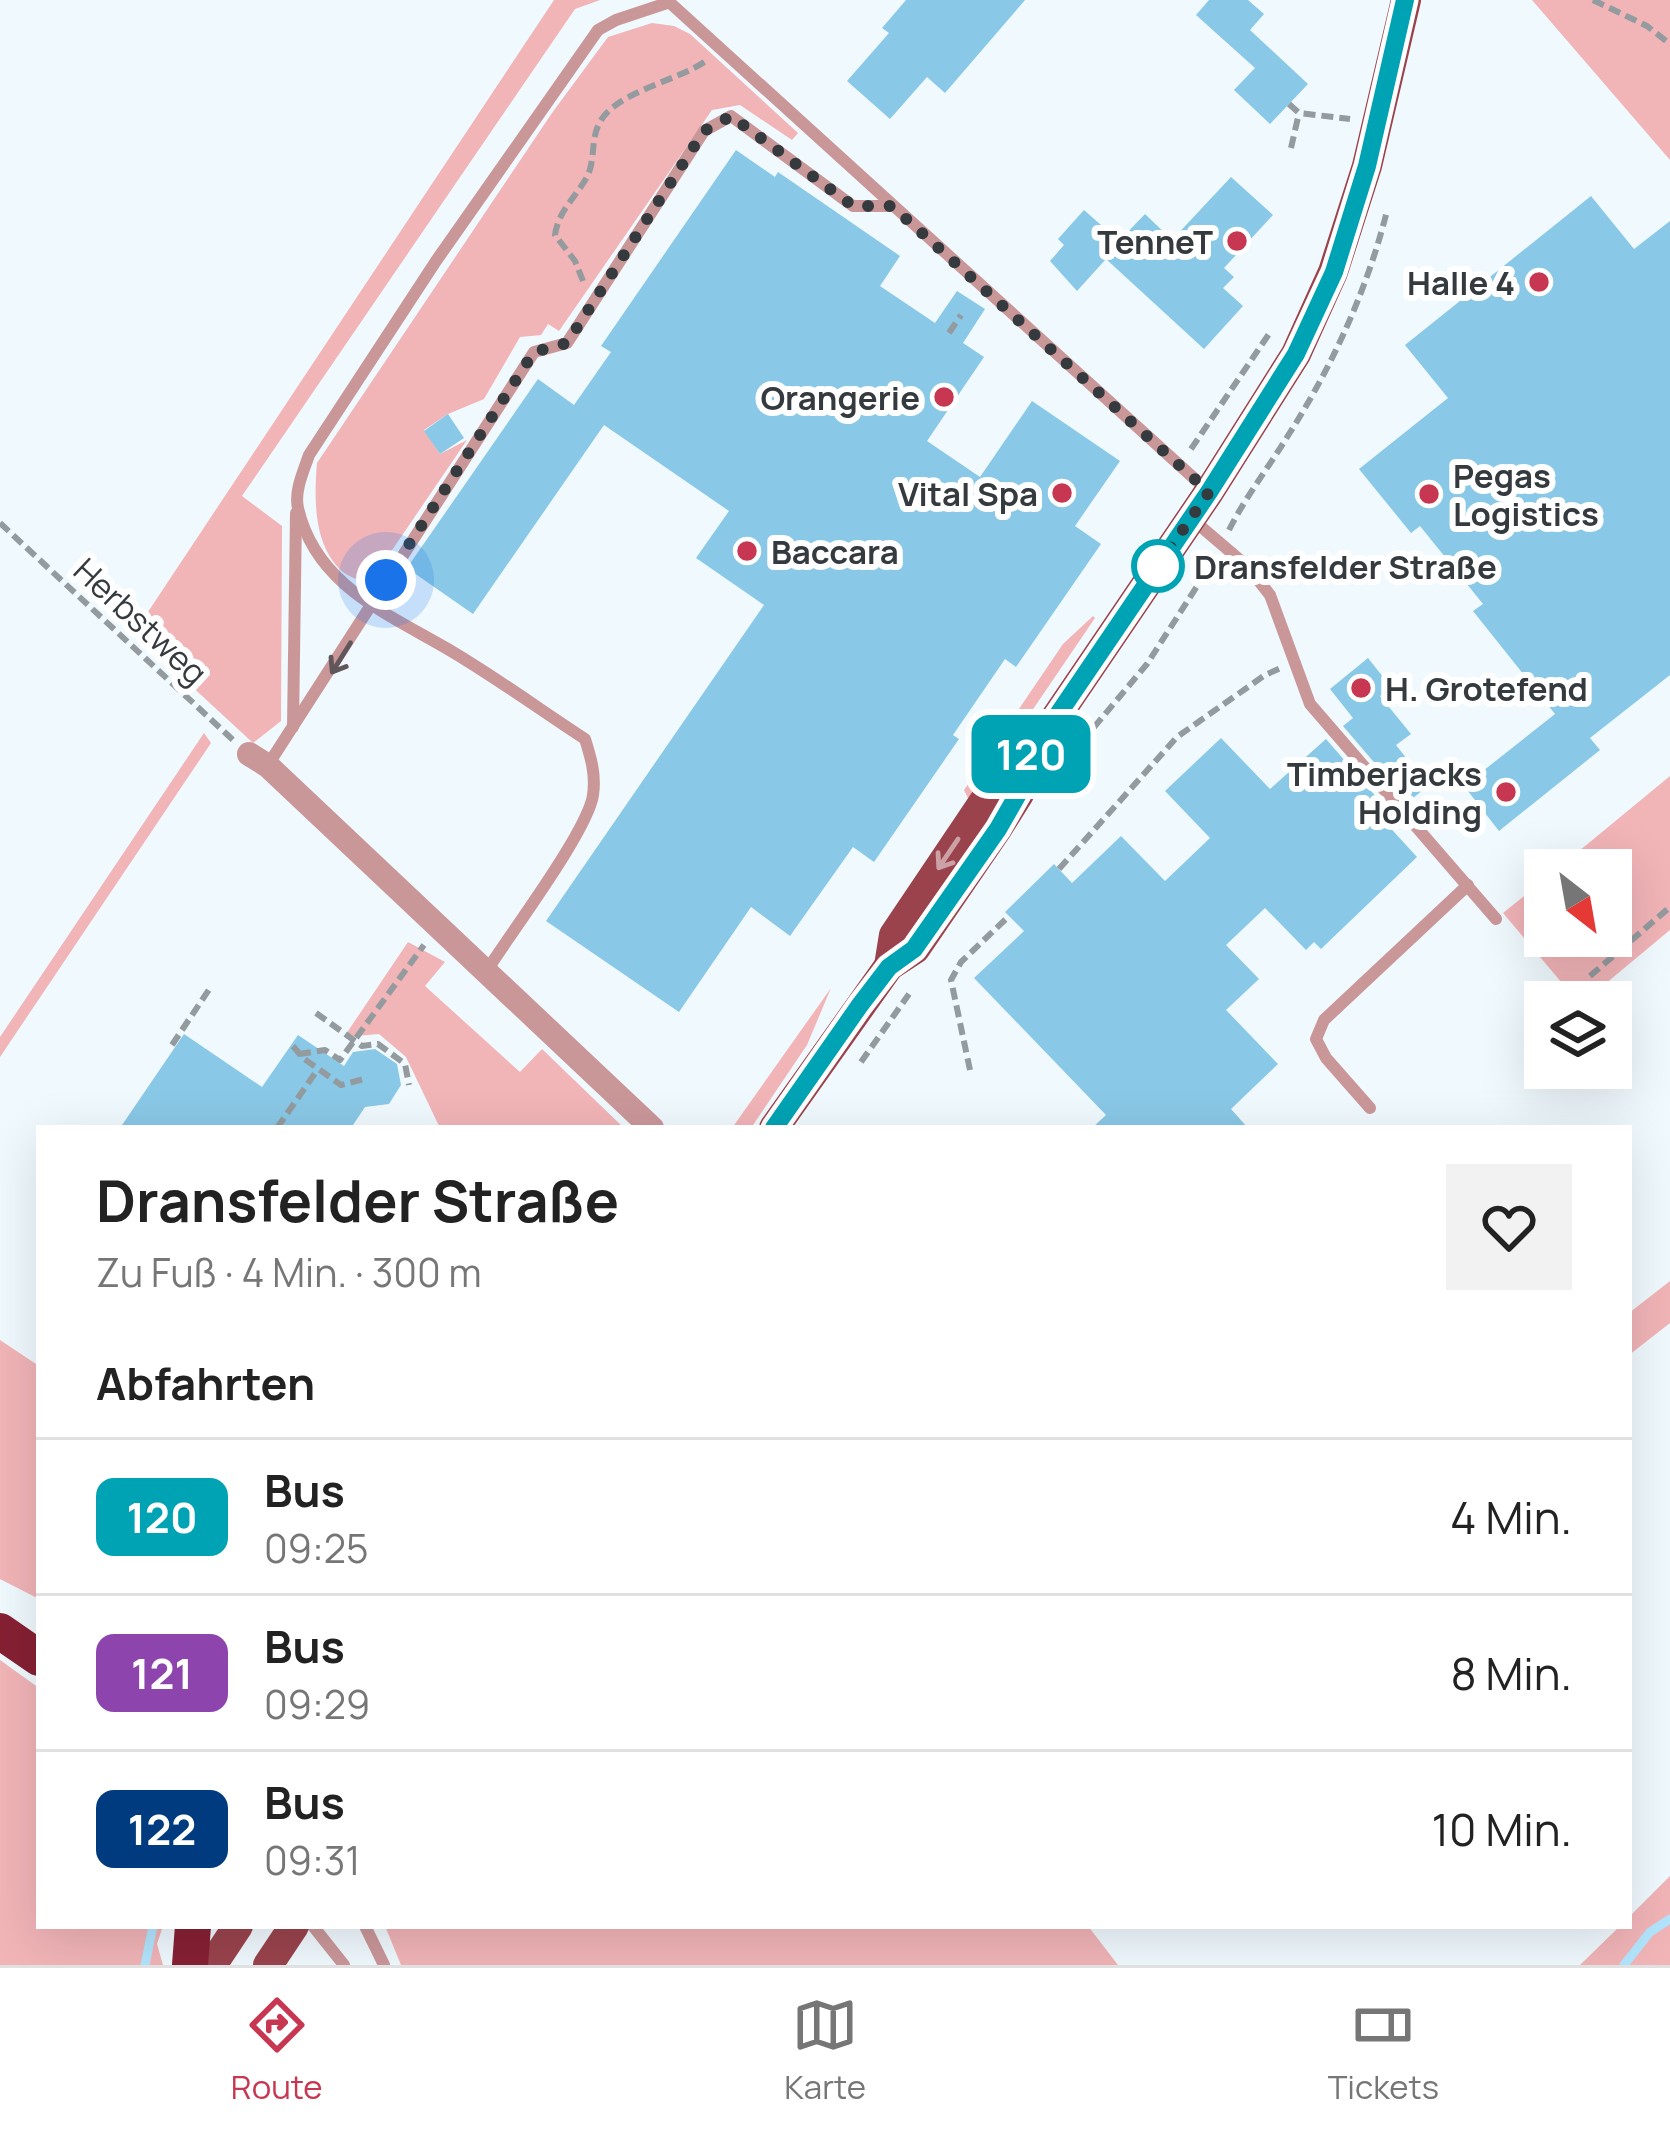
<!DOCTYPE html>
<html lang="de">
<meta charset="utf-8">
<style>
body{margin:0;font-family:Manrope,sans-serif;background:#f2f2f2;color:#222;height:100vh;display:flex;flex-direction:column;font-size:45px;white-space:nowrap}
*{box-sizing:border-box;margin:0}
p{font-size:39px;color:#767676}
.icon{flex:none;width:66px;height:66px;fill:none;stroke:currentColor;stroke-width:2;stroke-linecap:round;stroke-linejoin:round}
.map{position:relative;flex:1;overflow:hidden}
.drawer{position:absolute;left:36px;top:1125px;width:1596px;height:804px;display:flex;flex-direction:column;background:#fff;border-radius:0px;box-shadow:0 12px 48px #0002}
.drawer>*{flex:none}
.badge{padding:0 24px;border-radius:18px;font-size:42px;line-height:78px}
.needle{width:78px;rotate:149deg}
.fabs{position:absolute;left:1524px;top:849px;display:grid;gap:24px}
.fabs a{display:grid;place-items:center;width:108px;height:108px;border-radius:0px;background:#fff;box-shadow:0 12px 48px #0002;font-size:60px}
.you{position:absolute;width:60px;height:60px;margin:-30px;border:9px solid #fff;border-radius:50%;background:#1a73e8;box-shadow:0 0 0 18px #1a73e833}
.map>.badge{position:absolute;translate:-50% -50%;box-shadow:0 0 0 6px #fff}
h2{padding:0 60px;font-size:45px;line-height:108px}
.round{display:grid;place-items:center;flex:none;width:126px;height:126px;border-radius:0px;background:#f2f2f2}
.summary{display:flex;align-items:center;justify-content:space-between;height:204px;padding:0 60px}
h1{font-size:57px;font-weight:700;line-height:90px}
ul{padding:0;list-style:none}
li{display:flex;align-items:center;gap:36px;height:156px;padding:0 60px;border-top:3px solid #e0e0e0}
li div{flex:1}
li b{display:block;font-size:45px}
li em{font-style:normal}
li .badge{min-width:132px;font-weight:700;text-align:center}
.tab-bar{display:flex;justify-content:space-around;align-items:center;height:168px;border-top:3px solid #e0e0e0;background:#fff;font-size:33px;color:#767676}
.tab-bar a{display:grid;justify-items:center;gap:6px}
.tab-bar .selected{color:#c73751}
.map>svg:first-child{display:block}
.green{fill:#f1b4b7}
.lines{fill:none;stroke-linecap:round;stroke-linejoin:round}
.stream{stroke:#b2e5fd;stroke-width:9}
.building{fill:#89c8e6}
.path{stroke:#939b9f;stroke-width:6;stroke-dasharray:12 6;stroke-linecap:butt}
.lane{stroke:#ca9799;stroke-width:12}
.street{stroke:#ca9799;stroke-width:24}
.primary{stroke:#9a434d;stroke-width:30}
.highway{stroke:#862033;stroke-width:36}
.oneway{stroke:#615659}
.oneway2{stroke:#cca1a6}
.line-casing{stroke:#fff;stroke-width:27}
.line{stroke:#00a3b4;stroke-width:18}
.walk{stroke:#343a3d;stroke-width:12;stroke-dasharray:0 21.6}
.poi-dot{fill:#c73751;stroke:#fff;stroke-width:4.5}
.stop-dot{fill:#fff;stroke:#00a3b4;stroke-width:6}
.labels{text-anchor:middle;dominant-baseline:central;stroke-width:12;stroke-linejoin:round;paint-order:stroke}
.poi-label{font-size:33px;font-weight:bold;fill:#343a3d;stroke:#fff;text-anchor:end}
.stop-label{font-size:33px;font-weight:bold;fill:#343a3d;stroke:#fff;text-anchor:start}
.street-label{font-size:33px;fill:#343a3d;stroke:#fff}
</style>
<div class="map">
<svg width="1670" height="1965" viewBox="0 0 1670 1965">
<rect width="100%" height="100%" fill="#f0f9fe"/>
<!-- green -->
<g class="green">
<polygon points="554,0 600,0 575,9 242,496 282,526 281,721 253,743 134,633"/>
<polygon points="1532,0 1670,0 1670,160"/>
<path d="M652,23L674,26L690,34L798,133L792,140L740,105L712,110L559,331L548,324L541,335L520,337L484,399L448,414L424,430L440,454L467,440L369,584C362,581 349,577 343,572C313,546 314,498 317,463L552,113L608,37Z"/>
<polygon points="1093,616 1095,618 970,802 964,790 1063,644"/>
<polygon points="204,733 211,743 0,1057 0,1037"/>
<polygon points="1670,776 1670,930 1587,999 1589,1002 1578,1002 1503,913 1545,879 1545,936 1611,936 1611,870 1556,870"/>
<polygon points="408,942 445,962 425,986 520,1072 542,1049 624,1128 440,1128 406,1057 379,1034 344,1037"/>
<polygon points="831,988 807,1045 751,1128 732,1128"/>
<polygon points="1670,1281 1670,1323 1629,1355 1629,1313"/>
<polygon points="0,1340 39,1366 39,1599 0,1579"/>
<polygon points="0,1660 39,1688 39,1926 163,1926 157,1944 163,1965 0,1965"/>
<polygon points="1670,1876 1670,1965 1580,1965 1620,1926 1629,1926 1629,1917"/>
<polygon points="385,1926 1088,1926 1118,1965 401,1965"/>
</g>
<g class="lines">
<!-- stream -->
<g class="stream">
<polyline points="145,1965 153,1926"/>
<polyline points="1624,1965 1650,1932 1670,1919"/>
</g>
</g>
<!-- building -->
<g class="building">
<polygon points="906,0 1025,0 945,93 927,77 890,119 847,81 889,33 882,28"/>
<polygon points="1209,0 1248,0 1264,14 1250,30 1308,84 1270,124 1234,90 1255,68 1196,15"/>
<polygon points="736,150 775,177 778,172 900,256 880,286 935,323 957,291 985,309 963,343 984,357 927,441 980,477 1032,401 1120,461 1075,526 1101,544 1016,667 1005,659 953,735 959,739 874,862 853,847 790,936 751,907 679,1012 546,921 764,605 696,558 729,511 604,425 473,614 407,568 538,379 574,405 611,352 601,346"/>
<polygon points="1231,177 1273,215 1224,268 1234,277 1223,288 1243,306 1204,349 1106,259 1077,291 1050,261 1064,245 1058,239 1084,210 1119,241 1145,214 1172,240"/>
<polygon points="1591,196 1634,249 1670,221 1670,675 1590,738 1600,750 1499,831 1464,786 1555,714 1473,611 1483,604 1420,526 1411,533 1359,469 1448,398 1405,345"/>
<polygon points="448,414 464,438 440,454 424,431"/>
<polygon points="1368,658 1391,687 1380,696 1411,734 1396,745 1428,786 1408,802 1343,726 1353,718 1330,689"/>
<polygon points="1221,738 1270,789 1326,739 1392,815 1384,821 1417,857 1321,949 1314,942 1306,950 1265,908 1226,945 1259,979 1226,1010 1278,1064 1231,1109 1248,1128 1092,1128 1106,1115 974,978 1024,931 1005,912 1054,864 1072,883 1121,836 1165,881 1210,838 1165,791"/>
<polygon points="184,1034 262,1087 298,1035 344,1066 353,1052 375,1049 397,1064 401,1085 389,1104 365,1107 351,1128 120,1128"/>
</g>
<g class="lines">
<!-- path -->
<g class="path">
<polyline points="1593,0 1647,26 1670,44"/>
<polyline points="1289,104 1299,113 1350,119"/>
<polyline points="1291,148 1299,113"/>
<path d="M583,281L575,261L555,235C558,211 576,197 587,177C596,159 590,139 600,122C616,92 677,81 706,61"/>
<polyline points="949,333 961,315"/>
<polyline points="1191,449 1271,331"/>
<polyline points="0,523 233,740"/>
<path d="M1229,530C1246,496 1269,467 1289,434C1333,365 1367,290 1387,211"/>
<polyline points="1059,769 1147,664 1212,563"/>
<polyline points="1059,869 1177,737 1265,675 1281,668"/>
<polyline points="1590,976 1670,907"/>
<polyline points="316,1013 362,1046 378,1044 405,1064 409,1085"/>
<polyline points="172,1045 210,988"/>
<polyline points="293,1046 303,1058 341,1085 364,1079"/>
<polyline points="299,1054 325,1050 340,1060 424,945"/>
<polyline points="861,1062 909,994"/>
<polyline points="970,1070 951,980 961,962 1009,916"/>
<polyline points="277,1128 318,1069"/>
</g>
<!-- lane -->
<g class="lane">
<polyline points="667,0 1208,491"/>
<polyline points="1192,519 1247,566 1270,595 1310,704 1496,919"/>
<polyline points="293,727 296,513"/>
<polyline points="268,765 534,352 567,343 704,131 731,116 853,206 892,206"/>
<path d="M486,972C509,935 588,831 593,795C596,775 591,758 585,739C539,709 494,676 446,648C386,613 315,584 298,508C294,491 304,470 309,455L436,261L598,30L616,20L670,2"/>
<polyline points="1370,1108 1326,1058 1316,1039 1324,1020 1468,885"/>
<polyline points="313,1926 344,1965"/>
<polyline points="365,1926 384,1965"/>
</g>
<!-- street -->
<polyline class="street" points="249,754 268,766 652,1128"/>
<!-- primary -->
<g class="primary">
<polyline points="889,966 894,935 1003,773 1029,757"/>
<polyline points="774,1128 889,966 915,949 997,829 1019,794 1029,757 1209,492 1296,354 1333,272 1367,166 1406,0"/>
<polyline points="212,1965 238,1926"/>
<polyline points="268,1965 294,1926"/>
</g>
<!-- highway -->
<g class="highway">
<polyline points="0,1631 39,1658"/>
<polyline points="190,1965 193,1926"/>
</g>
</g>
<!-- one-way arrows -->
<defs><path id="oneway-shaft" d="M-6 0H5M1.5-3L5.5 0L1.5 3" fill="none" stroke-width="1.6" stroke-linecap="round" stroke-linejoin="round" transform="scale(3)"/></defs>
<use class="oneway" href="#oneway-shaft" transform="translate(341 658) rotate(122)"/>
<use class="oneway2" href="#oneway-shaft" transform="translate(948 854) rotate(124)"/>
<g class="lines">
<defs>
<polyline id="line" points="774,1128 860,1005 889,967 914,949 998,829 1018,794 1029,757 1209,492 1296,354 1334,272 1367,166 1405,0"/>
</defs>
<!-- line casing -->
<use href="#line" class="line-casing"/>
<!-- line -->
<use href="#line" class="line"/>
<!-- walk -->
<polyline class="walk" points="386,580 534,352 567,343 704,131 731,116 853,206 892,206 1209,492 1158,566"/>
</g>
<!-- markers -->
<g class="poi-dot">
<circle cx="1237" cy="241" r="12"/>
<circle cx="1539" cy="282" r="12"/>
<circle cx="944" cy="397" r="12"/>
<circle cx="1062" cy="493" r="12"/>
<circle cx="1429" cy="494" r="12"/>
<circle cx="747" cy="551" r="12"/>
<circle cx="1361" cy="688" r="12"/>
<circle cx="1506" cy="792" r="12"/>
</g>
<circle class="stop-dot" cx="1158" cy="566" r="24"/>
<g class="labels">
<!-- poi labels -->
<g class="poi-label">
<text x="1213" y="241">TenneT</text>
<text x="1515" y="282">Halle 4</text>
<text x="920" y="397">Orangerie</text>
<text x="1453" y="475" text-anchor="start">Pegas<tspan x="1453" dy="38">Logistics</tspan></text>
<text x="1038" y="493">Vital Spa</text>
<text x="771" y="551" text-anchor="start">Baccara</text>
<text x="1385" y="688" text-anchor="start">H. Grotefend</text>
<text x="1482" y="773">Timberjacks<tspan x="1482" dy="38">Holding</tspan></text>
</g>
<!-- stop labels -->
<g class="stop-label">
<text x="1194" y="566">Dransfelder Straße</text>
</g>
<!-- street labels -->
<g class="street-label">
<text transform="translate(141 621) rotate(43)">Herbstweg</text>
</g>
</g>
</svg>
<div class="fabs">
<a><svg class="needle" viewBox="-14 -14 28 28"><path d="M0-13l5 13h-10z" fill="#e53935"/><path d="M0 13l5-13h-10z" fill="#767676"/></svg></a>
<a><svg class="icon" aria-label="layers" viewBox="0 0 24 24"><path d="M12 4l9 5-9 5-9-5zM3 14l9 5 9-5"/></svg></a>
</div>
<div class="you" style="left:386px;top:580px"></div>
<b class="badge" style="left:1031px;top:754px;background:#00a3b4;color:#fff">120</b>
<section class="drawer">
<div class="summary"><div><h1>Dransfelder Straße</h1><p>Zu Fuß · 4 Min. · 300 m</p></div><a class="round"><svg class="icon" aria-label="heart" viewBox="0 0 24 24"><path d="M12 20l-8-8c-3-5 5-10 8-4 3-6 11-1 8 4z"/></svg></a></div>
<h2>Abfahrten</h2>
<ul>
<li><span class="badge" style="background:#00a3b4;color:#fff">120</span><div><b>Bus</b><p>09:25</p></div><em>4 Min.</em></li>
<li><span class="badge" style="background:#8e44ad;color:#fff">121</span><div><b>Bus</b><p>09:29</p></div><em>8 Min.</em></li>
<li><span class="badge" style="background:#003b80;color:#fff">122</span><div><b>Bus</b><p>09:31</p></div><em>10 Min.</em></li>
</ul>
</section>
</div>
<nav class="tab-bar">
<a class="selected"><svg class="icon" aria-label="directions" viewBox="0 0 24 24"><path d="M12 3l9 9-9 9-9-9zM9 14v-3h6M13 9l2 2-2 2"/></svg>Route</a>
<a><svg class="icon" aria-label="map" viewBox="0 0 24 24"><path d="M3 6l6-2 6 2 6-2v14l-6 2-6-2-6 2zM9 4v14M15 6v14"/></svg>Karte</a>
<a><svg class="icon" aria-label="tickets" viewBox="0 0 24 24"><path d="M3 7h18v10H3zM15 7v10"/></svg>Tickets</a>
</nav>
